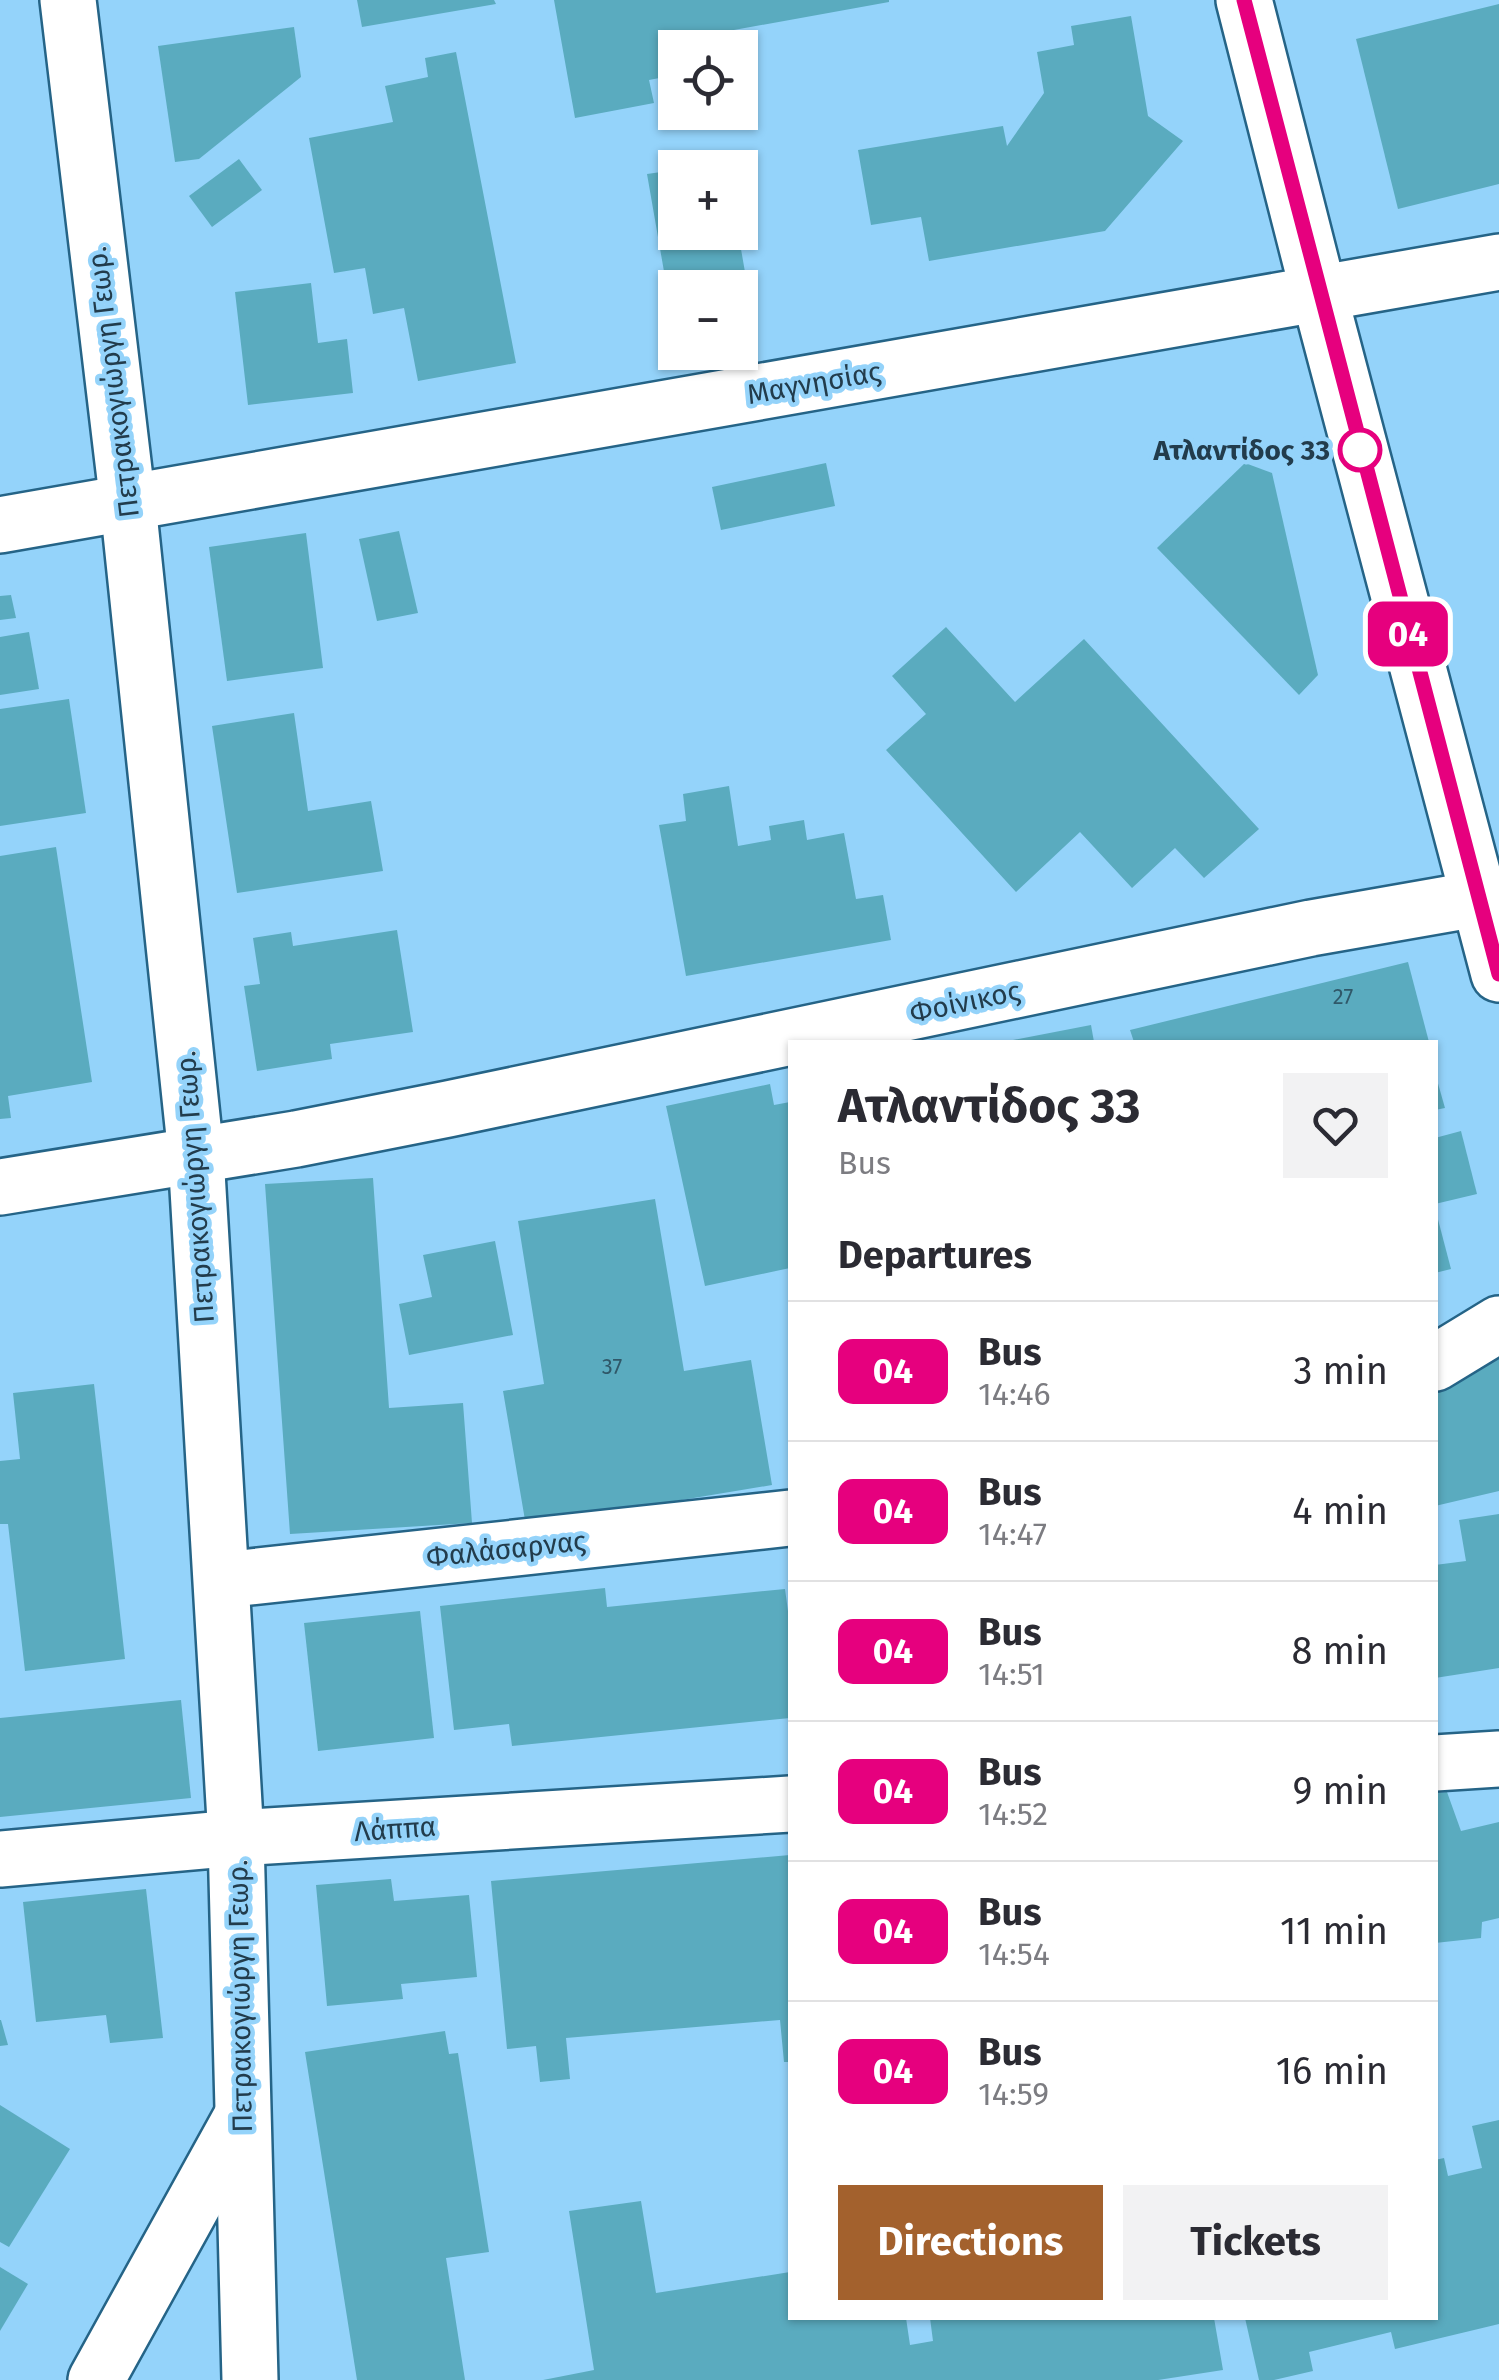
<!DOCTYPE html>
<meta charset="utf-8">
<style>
body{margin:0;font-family:"Fira Sans",sans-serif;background:#f2f2f3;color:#2b2b33;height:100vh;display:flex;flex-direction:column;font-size:38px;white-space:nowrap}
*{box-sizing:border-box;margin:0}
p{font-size:32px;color:#7c7c81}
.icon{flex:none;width:55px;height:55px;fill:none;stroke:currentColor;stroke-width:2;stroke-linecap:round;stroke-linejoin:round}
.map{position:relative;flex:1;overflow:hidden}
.sheet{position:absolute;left:788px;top:1040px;width:650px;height:1280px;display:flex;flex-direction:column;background:#fff;border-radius:0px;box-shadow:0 2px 8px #0004}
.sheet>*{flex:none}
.badge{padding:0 20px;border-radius:15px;font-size:35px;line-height:65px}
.tools{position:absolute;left:658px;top:30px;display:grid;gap:20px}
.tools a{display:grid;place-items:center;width:100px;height:100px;border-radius:0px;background:#fff;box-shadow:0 2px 8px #0004;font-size:50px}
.map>.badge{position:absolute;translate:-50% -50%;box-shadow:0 0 0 5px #fff}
h2{padding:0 50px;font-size:38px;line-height:90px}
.round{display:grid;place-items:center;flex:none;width:105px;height:105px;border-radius:0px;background:#f2f2f3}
.headline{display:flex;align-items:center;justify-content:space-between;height:170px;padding:0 50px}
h1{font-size:48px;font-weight:700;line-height:75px}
.action{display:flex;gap:20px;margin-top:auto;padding:20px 50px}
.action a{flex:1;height:115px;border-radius:0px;background:#a3612d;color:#fff;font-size:40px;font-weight:700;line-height:115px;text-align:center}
.action a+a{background:#f2f2f3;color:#2b2b33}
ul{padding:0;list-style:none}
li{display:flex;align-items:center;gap:30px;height:140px;padding:0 50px;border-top:2px solid #e1e1e2}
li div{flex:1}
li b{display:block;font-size:38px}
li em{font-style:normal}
li .badge{min-width:110px;font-weight:700;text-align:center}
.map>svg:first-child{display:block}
.building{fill:#5aabbf}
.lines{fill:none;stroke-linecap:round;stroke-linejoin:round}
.street-casing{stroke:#256487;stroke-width:60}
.street{stroke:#fff;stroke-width:55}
.line-casing{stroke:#fff;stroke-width:22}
.line{stroke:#e6007e;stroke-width:15}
.stop-dot{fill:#fff;stroke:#e6007e;stroke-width:5}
.labels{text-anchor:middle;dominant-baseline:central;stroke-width:9;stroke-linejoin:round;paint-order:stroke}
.number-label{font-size:22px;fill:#305869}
.street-label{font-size:28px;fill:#223c4c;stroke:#94d3fa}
.stop-label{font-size:28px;font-weight:bold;fill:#223c4c;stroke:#94d3fa;text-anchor:end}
</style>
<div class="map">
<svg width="1499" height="2380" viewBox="0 0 1499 2380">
<rect width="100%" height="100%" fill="#94d3fa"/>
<!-- building -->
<g class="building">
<polygon points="357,0 494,0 496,4 362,27"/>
<polygon points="554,0 889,0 889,2 701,36 703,48 675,48 675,75 649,80 654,103 575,118"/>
<polygon points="1499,4 1499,184 1398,209 1356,39"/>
<polygon points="1131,16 1148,116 1183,141 1105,231 929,261 921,217 871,225 858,150 1003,126 1007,146 1044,93 1037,52 1074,45 1071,26"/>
<polygon points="294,27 301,77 199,159 175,162 158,46"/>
<polygon points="456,52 516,363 418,381 404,308 373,314 365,268 334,273 309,138 393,122 385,86 428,77 425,58"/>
<polygon points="239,159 262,190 212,227 189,196"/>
<polygon points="727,162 728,168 703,168 703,165"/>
<polygon points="675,170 675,232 738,232 752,312 740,314 740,288 675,288 673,323 647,174"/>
<polygon points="311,283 318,343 347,339 353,393 248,405 235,292"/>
<polygon points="826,463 835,506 721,530 712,487"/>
<polygon points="1245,463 1272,473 1318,675 1299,695 1157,548"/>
<polygon points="399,531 418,613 377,621 359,539"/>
<polygon points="306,533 323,668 227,681 209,547"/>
<polygon points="11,595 16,618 0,620 0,596"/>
<polygon points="946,627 1015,702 1084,639 1259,829 1204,878 1175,848 1132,888 1080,832 1016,892 886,750 926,714 892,676"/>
<polygon points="29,632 39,689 0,695 0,637"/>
<polygon points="69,699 86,813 0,826 0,709"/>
<polygon points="294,713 308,811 371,801 383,871 237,893 212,726"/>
<polygon points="729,786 738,846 771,840 769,826 804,820 807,840 844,833 856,899 883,895 891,940 686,976 659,825 686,821 683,794"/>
<polygon points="56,847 92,1082 8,1096 11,1118 0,1119 0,856"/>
<polygon points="397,930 413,1032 330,1044 332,1059 257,1071 244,986 260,984 253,938 291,932 293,946"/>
<polygon points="1408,962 1429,1042 1134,1042 1130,1030"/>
<polygon points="1091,1025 1094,1042 1008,1042 1008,1041"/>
<polygon points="1435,1073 1445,1108 1435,1110"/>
<polygon points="770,1084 774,1105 790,1102 790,1268 705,1286 666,1106"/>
<polygon points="1461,1131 1477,1194 1435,1204 1435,1138"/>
<polygon points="373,1178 389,1408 463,1403 472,1523 290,1534 265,1184"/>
<polygon points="655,1199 684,1371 751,1360 772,1485 526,1526 503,1391 544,1384 518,1221"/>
<polygon points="1435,1208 1451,1269 1435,1273"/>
<polygon points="495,1241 513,1335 409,1355 399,1304 432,1297 423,1255"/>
<polygon points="1499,1354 1499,1491 1435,1506 1435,1392"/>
<polygon points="94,1384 125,1659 25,1671 8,1524 0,1524 0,1461 20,1459 13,1393"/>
<polygon points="1499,1514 1499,1668 1435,1678 1435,1565 1466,1561 1459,1520"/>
<polygon points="605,1588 607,1607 785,1589 790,1626 790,1718 512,1746 509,1724 454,1730 440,1606"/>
<polygon points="420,1611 434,1738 318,1751 304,1623"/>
<polygon points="181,1700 191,1798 0,1817 0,1718"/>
<polygon points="1447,1792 1461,1831 1499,1822 1499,1918 1482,1922 1481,1938 1435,1943 1435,1793"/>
<polygon points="790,1855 790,2062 784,2062 780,2020 566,2038 570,2079 540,2082 536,2046 507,2049 491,1881"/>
<polygon points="391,1879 394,1901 469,1895 477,1977 401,1984 403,1999 327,2006 316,1885"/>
<polygon points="146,1889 163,2038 110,2043 106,2015 36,2022 23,1902"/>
<polygon points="0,2020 1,2020 8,2045 0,2046"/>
<polygon points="445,2031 449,2054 458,2053 489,2252 446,2258 465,2380 357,2380 305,2052"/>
<polygon points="0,2105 70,2149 9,2247 0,2242"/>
<polygon points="1499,2120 1499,2324 1395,2349 1391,2332 1309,2352 1313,2371 1274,2380 1259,2380 1245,2318 1435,2318 1435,2160 1444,2158 1448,2176 1482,2168 1472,2126"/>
<polygon points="641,2201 656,2293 790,2272 790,2318 906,2318 910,2345 933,2341 930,2318 1214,2318 1223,2370 1158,2380 543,2380 594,2370 569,2211"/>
<polygon points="0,2267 28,2284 0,2331"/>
</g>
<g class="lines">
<defs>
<g id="street">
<polyline points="68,0 128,504 196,1155 236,1838 250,2380"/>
<polyline points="1244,0 1319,294 1499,974"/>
<polyline points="0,525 1499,262"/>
<polyline points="0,1187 296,1139 448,1109 1311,928 1499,895"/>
<polyline points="1435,1363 1499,1324"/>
<polyline points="222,1580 790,1518"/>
<polyline points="1435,1763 1499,1759"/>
<polyline points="0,1859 236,1838 790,1804"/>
<polyline points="96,2380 242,2116"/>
</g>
</defs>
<!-- street casing -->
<use href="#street" class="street-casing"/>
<!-- street -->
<use href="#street" class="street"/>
</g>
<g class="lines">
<defs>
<polyline id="line" points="1244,0 1499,974"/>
</defs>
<!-- line casing -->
<use href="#line" class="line-casing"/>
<!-- line -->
<use href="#line" class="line"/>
</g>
<!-- markers -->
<circle class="stop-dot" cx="1360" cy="450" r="20"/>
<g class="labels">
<!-- number labels -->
<g class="number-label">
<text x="1343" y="996">27</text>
<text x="612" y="1366">37</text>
</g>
<!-- street labels -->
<g class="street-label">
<text transform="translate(113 382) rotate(-97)">Πετρακογιώργη Γεωρ.</text>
<text transform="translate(814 383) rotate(-10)">Μαγνησίας</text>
<text transform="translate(965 1002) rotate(-12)">Φοίνικος</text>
<text transform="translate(195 1187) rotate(-94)">Πετρακογιώργη Γεωρ.</text>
<text transform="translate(506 1549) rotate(-6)">Φαλάσαρνας</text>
<text transform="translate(395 1829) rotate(-4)">Λάππα</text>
<text transform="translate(240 1996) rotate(-91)">Πετρακογιώργη Γεωρ.</text>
</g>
<!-- stop labels -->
<g class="stop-label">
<text x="1330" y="450">Ατλαντίδος 33</text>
</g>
</g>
</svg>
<div class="tools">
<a><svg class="icon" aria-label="locate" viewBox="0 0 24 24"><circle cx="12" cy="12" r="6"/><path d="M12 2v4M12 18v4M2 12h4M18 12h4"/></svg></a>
<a>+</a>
<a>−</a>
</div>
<b class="badge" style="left:1408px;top:634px;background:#e6007e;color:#fff">04</b>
<section class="sheet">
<div class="headline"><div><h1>Ατλαντίδος 33</h1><p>Bus</p></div><a class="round"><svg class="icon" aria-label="heart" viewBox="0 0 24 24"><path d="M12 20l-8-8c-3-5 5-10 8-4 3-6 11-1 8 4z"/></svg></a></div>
<h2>Departures</h2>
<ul>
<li><span class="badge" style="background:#e6007e;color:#fff">04</span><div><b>Bus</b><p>14:46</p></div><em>3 min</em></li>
<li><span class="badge" style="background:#e6007e;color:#fff">04</span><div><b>Bus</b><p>14:47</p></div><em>4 min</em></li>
<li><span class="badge" style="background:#e6007e;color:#fff">04</span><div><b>Bus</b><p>14:51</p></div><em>8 min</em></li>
<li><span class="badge" style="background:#e6007e;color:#fff">04</span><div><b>Bus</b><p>14:52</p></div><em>9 min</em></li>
<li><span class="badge" style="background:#e6007e;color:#fff">04</span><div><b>Bus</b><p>14:54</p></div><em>11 min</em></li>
<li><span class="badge" style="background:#e6007e;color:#fff">04</span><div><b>Bus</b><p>14:59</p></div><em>16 min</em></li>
</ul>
<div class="action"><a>Directions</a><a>Tickets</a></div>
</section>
</div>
